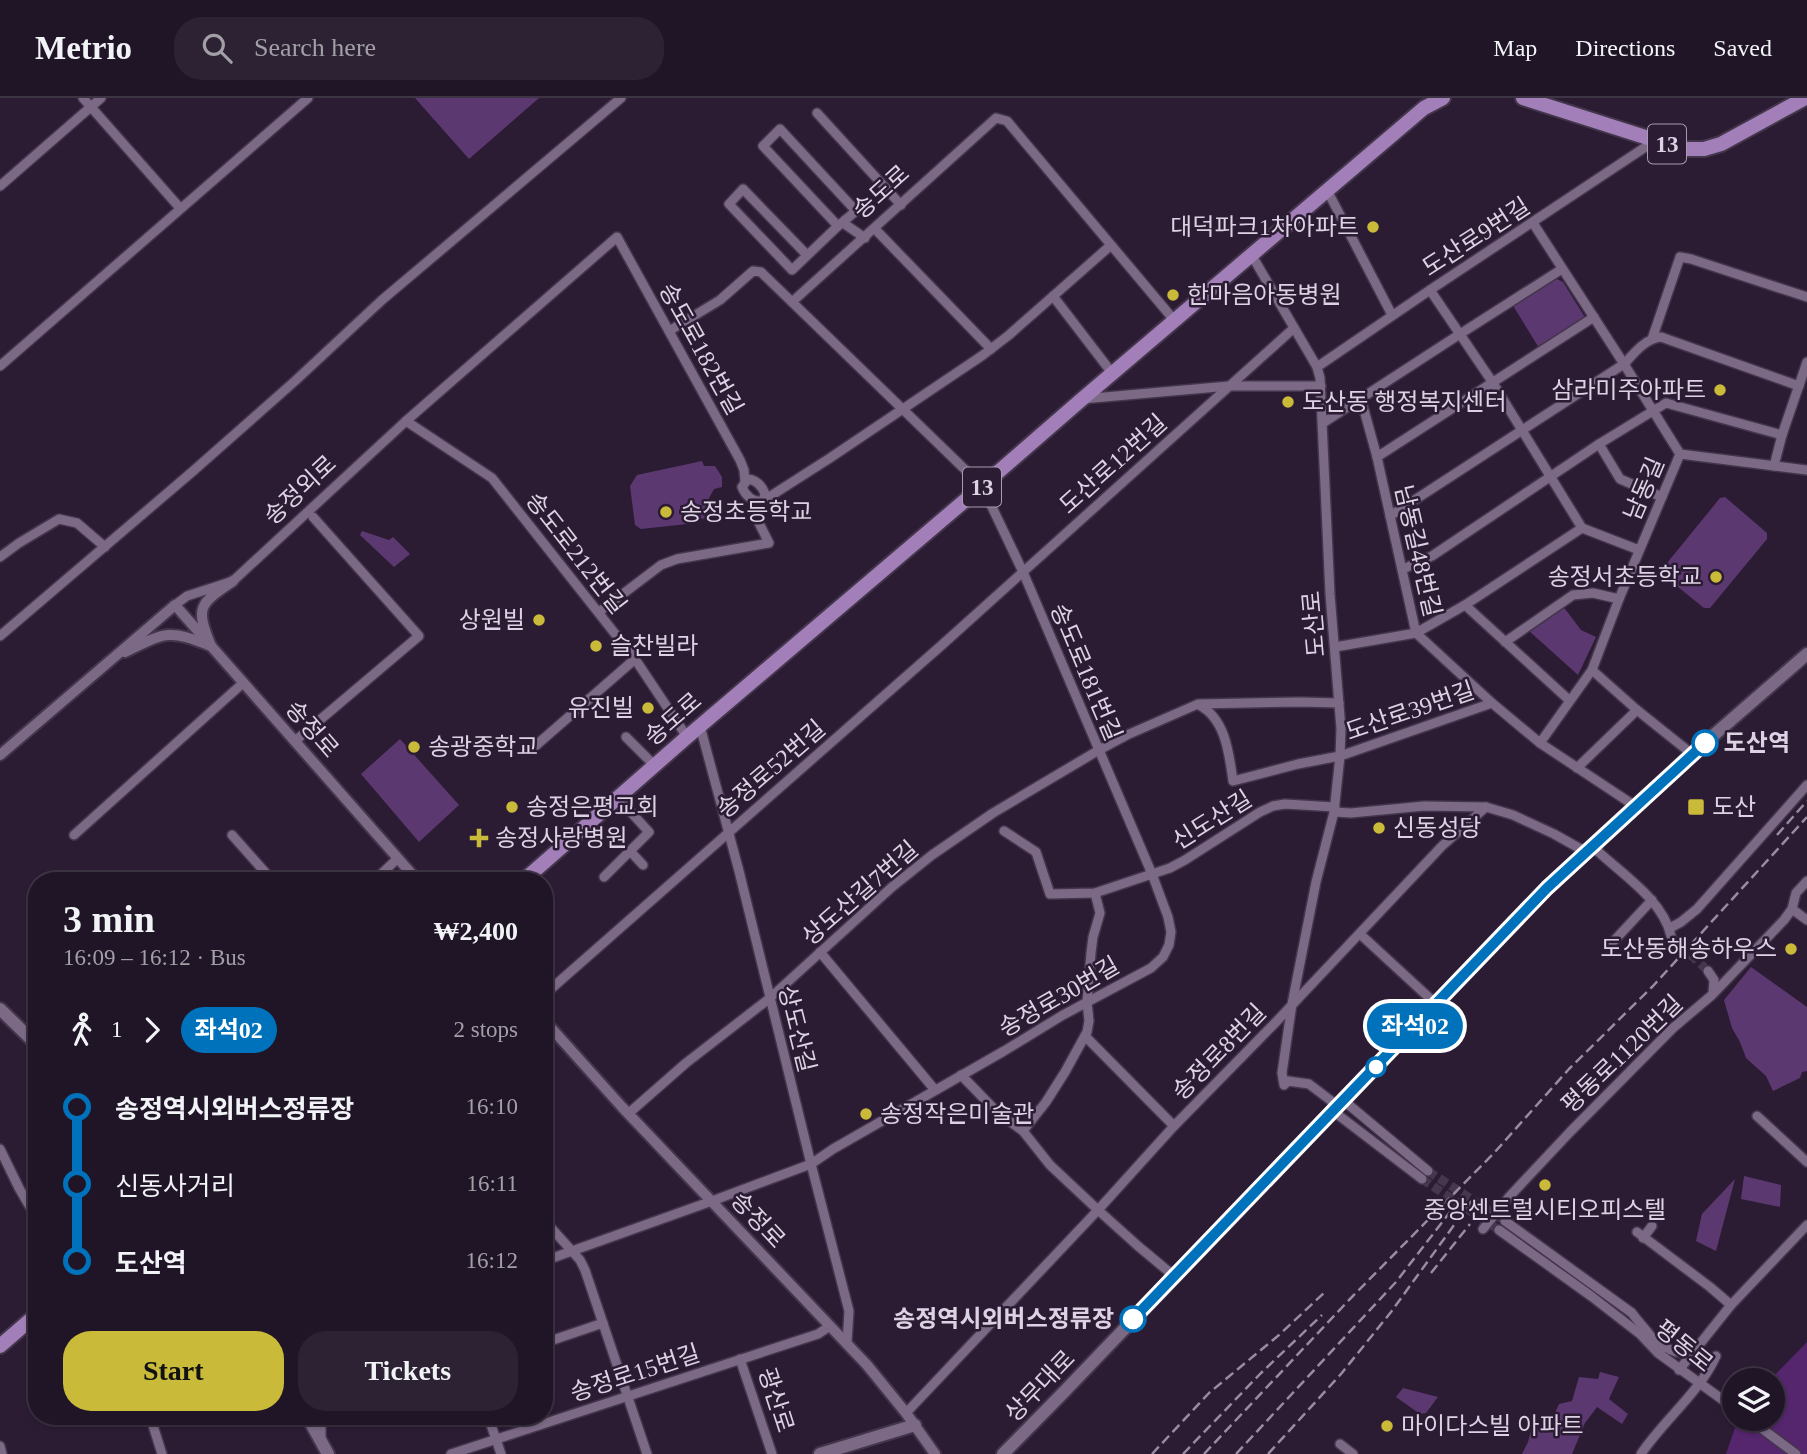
<!DOCTYPE html>
<meta charset="utf-8">
<style>
body{margin:0;font-family:"Times New Roman","Noto Sans KR",serif;background:#2d2233;color:#f1f3f6;height:100vh;display:flex;flex-direction:column;font-size:26px;white-space:nowrap}
*{box-sizing:border-box;margin:0}
p{font-size:23px;color:#a29fa7}
.icon{flex:none;width:38px;height:38px;fill:none;stroke:currentColor;stroke-width:2;stroke-linecap:round;stroke-linejoin:round}
.map{position:relative;flex:1;overflow:hidden}
.side{position:absolute;left:28px;top:774px;width:525px;height:553px;display:flex;flex-direction:column;background:#201527;border-radius:28px;box-shadow:0 2px 5px #0004,0 0 0 2px #3d3444}
.side>*{flex:none}
.badge{padding:0 14px;border-radius:23px;font-size:24px;line-height:46px}
.buttons{position:absolute;left:1722px;top:1270px;display:grid;gap:14px}
.buttons a{display:grid;place-items:center;width:63px;height:63px;border-radius:50%;background:#201527;box-shadow:0 2px 5px #0004,0 0 0 2px #3d3444;font-size:35px}
.map>.badge{position:absolute;translate:-50% -50%;box-shadow:0 0 0 4px #fff}
.legs{display:flex;align-items:center;gap:10px;height:77px;padding:0 35px;font-size:23px}
.legs p{margin-inline-start:auto}
.summary{display:flex;align-items:center;justify-content:space-between;height:119px;padding:0 35px}
h1{font-size:38px;font-weight:800;line-height:52px}
.primary-button{display:flex;gap:14px;margin-top:auto;padding:14px 35px}
.primary-button a{flex:1;height:80px;border-radius:28px;background:#caba3a;color:#111;font-size:28px;font-weight:800;line-height:80px;text-align:center}
.primary-button a+a{background:#2d2233;color:#f1f3f6}
ul{padding:0 35px;list-style:none}
li{display:flex;align-items:center;gap:24px;height:77px;font-size:26px}
li i{display:grid;place-items:center;width:10px;height:100%;margin:0 9px;background:currentColor}
li i::after{content:'';width:18px;height:18px;margin:-9px;border:5px solid;border-radius:50%;background:#201527}
li p{margin-inline-start:auto}
li:first-child i{background:linear-gradient(#0000 50%,currentColor 0)}
li:last-child i{background:linear-gradient(currentColor 50%,#0000 0)}
header{display:flex;align-items:center;gap:42px;box-sizing:border-box;height:98px;padding:0 35px;background:#201527;border-bottom:2px solid #3d3444}
header strong{font-size:33px}
nav{display:flex;gap:38px;margin-inline-start:auto;font-size:24px}
.search{width:490px;height:63px;background:#2d2233;display:flex;align-items:center;gap:18px;box-sizing:border-box;padding:0 24px;border-radius:28px;color:#a29fa7;font-size:26px}
.map>svg:first-child{display:block}
.green{fill:#5c3870}
.water{fill:#55256e}
.lines{fill:none;stroke-linecap:round;stroke-linejoin:round}
.minor-tunnel{stroke:#46374e;stroke-width:9;stroke-dasharray:9 4.5;stroke-linecap:butt}
.minor-casing{stroke:#43364b;stroke-width:12}
.tertiary-casing{stroke:#43364b;stroke-width:14}
.secondary-casing{stroke:#43364b;stroke-width:16}
.primary-casing{stroke:#43364b;stroke-width:18}
.minor{stroke:#7b6986;stroke-width:9}
.tertiary{stroke:#7b6986;stroke-width:10}
.secondary{stroke:#7b6986;stroke-width:12}
.primary{stroke:#a37fb9;stroke-width:14}
.rail{stroke:#988ca0;stroke-width:2.5;stroke-dasharray:10 5;stroke-linecap:butt}
.line-1-casing{stroke:#fff;stroke-width:16}
.line-1{stroke:#0072bc;stroke-width:10}
.poi-dot{fill:#caba3a;stroke:#2b1c34;stroke-width:2.5}
.stop-1-dot{fill:#fff;stroke:#0072bc;stroke-width:3.5}
.labels{text-anchor:middle;dominant-baseline:central;stroke-width:5;stroke-linejoin:round;paint-order:stroke}
.shield{fill:#2b1c34;stroke:#a79bae;stroke-width:2}
.shield-label{font-size:23px;font-weight:bold;fill:#dcd2e3}
.street-label{font-size:24px;fill:#dcd2e3;stroke:#2b1c34}
.poi-label{font-size:24px;fill:#dcd2e3;stroke:#2b1c34;text-anchor:start}
.stop-label{font-size:24px;font-weight:bold;fill:#dcd2e3;stroke:#2b1c34;text-anchor:start}
</style>
<header>
<strong>Metrio</strong>
<div class="search"><svg class="icon" aria-label="search" viewBox="0 0 24 24"><circle cx="10" cy="10" r="6"/><path d="M15 15l6 6"/></svg>Search here</div>
<nav><a>Map</a><a>Directions</a><a>Saved</a></nav>
</header>
<div class="map">
<svg width="1807" height="1356" viewBox="0 0 1807 1356">
<rect width="100%" height="100%" fill="#2b1c34"/>
<!-- green -->
<g class="green">
<polygon points="415,0 539,0 469,61"/>
<polygon points="1555,180 1563,184 1586,221 1539,250 1512,206"/>
<polygon points="702,363 704,368 715,368 722,379 722,389 714,391 709,400 713,420 697,421 696,425 641,431 635,427 630,388 637,377"/>
<polygon points="1725,399 1767,435 1767,441 1710,510 1704,510 1662,476 1663,470 1720,400"/>
<polygon points="362,433 389,442 393,439 410,456 394,469 360,437"/>
<polygon points="1562,507 1581,532 1596,539 1578,577 1528,532"/>
<polygon points="400,641 459,707 419,744 361,676"/>
<polygon points="1751,869 1807,909 1807,973 1802,974 1800,980 1773,993 1766,978 1746,960 1740,944 1732,930 1724,902"/>
<polygon points="1744,1078 1781,1087 1780,1109 1741,1101"/>
<polygon points="1735,1081 1716,1153 1696,1143 1702,1116"/>
<polygon points="1600,1274 1619,1279 1609,1301 1628,1316 1622,1326 1597,1309 1585,1325 1572,1356 1522,1356 1528,1344 1532,1329 1541,1331 1549,1328 1559,1306 1572,1303 1579,1279 1598,1281"/>
<polygon points="1403,1290 1438,1299 1426,1315 1420,1316 1396,1299"/>
</g>
<!-- water -->
<polygon class="water" points="1807,1244 1807,1356 1726,1356 1738,1321 1773,1321 1773,1283 1769,1283"/>
<g class="lines">
<!-- minor-tunnel -->
<g class="minor-tunnel">
<polyline points="1671,838 1708,873"/>
<polyline points="1428,1073 1505,1123"/>
<polyline points="1422,1081 1499,1132"/>
</g>
<defs>
<g id="minor">
<polyline points="83,0 180,110"/>
<polyline points="817,15 901,107"/>
<polygon points="780,31 856,113 838,128 763,48"/>
<polyline points="0,88 101,0"/>
<polyline points="1327,92 1392,217"/>
<polyline points="845,122 846,127 865,140"/>
<polyline points="1533,125 1624,266 1680,356 1619,501 1592,572 1540,645"/>
<polyline points="875,131 991,251"/>
<polyline points="1251,156 1317,269 1320,280 1330,496 1341,631 1340,658 1334,714 1316,784 1292,906 1282,975 1284,987 1288,983 1309,986 1338,1008"/>
<polyline points="807,157 743,91 729,106 792,172 838,128"/>
<polyline points="1053,198 1112,275"/>
<polyline points="669,233 720,202 753,173 761,174 765,178 792,204"/>
<polyline points="1652,241 1680,159 1691,161 1807,199"/>
<polyline points="0,268 308,0"/>
<polyline points="1317,269 1430,192 1656,42"/>
<polyline points="1082,301 1229,288 1321,288"/>
<polyline points="1361,301 1377,359 1416,535 1492,605 1540,645 1635,708"/>
<polyline points="406,323 492,380 635,561 687,639"/>
<polyline points="1323,325 1460,236 1562,171"/>
<polyline points="1599,346 1620,381 1662,399"/>
<polyline points="1680,356 1807,372"/>
<polyline points="1377,359 1594,219"/>
<polyline points="1774,368 1782,337 1807,264"/>
<path d="M748,381C756,382 762,388 765,396L763,403C753,405 745,397 742,389Z"/>
<polyline points="765,399 769,399 830,360 983,257 1009,237 1110,148"/>
<path d="M1390,418L1624,266C1635,254 1645,241 1661,239L1799,288"/>
<polyline points="1582,430 1639,452"/>
<polyline points="0,459 19,445 59,421 77,425 105,449"/>
<polyline points="1403,471 1432,458 1599,346 1666,305 1782,337"/>
<polyline points="175,507 187,498 233,483 406,323 617,139 740,362 744,372 745,384"/>
<polyline points="1465,507 1569,602"/>
<polyline points="599,514 661,467 677,461 769,445 755,417 759,404"/>
<polyline points="0,538 192,374 295,283 382,202 621,0"/>
<polyline points="1505,544 1573,497 1593,495 1619,501"/>
<polyline points="1335,549 1416,535 1465,507 1582,430 1493,285 1430,192"/>
<polyline points="1592,572 1637,612"/>
<path d="M1199,607C1226,621 1229,656 1233,683L1298,666L1340,658L1492,605"/>
<polyline points="700,628 739,773 811,1066 849,1213 847,1245"/>
<polyline points="626,639 654,667"/>
<polyline points="295,643 419,538 313,419"/>
<polyline points="533,650 635,561"/>
<polyline points="1577,670 1637,612 1692,656"/>
<polyline points="1334,714 1351,715 1424,708 1486,709 1513,717 1554,736 1586,754"/>
<polyline points="1004,733 1036,754 1050,796 1095,795 1170,770 1185,762 1260,714 1273,708 1285,706 1335,709"/>
<polyline points="74,737 243,585"/>
<polyline points="232,737 272,782"/>
<path d="M1592,748C1619,774 1663,801 1671,838"/>
<polyline points="630,753 643,767"/>
<polyline points="604,779 649,734 617,699"/>
<polyline points="375,782 398,760"/>
<polyline points="1792,811 1807,822"/>
<polyline points="1670,830 1681,824 1697,811 1807,687"/>
<polyline points="1360,836 1436,906"/>
<polyline points="1610,847 1652,802"/>
<polyline points="820,854 935,992"/>
<polyline points="1708,873 1714,882 1713,895"/>
<polyline points="544,897 943,546 1294,230"/>
<polyline points="1085,938 1174,1028"/>
<polyline points="961,977 997,1014 1023,1033"/>
<polyline points="1343,1002 1428,1073"/>
<polyline points="1333,1013 1422,1081"/>
<polyline points="629,1015 686,965 770,900 892,789 932,757 993,715 1099,652 1127,637 1198,606 1301,604 1339,605"/>
<polyline points="1757,1018 1807,1064"/>
<polyline points="0,1051 19,1090 37,1121"/>
<polyline points="544,1122 580,1162 585,1172 647,1356"/>
<path d="M1505,1123L1632,1215C1638,1224 1654,1239 1655,1247L1661,1252"/>
<polyline points="1483,1131 1509,1099 1570,1034 1673,930 1712,897 1784,822 1792,811 1796,795 1807,783"/>
<polyline points="1499,1132 1591,1198 1640,1236 1658,1255 1734,1310"/>
<polyline points="1637,1134 1710,1189 1731,1207"/>
<polyline points="1643,1140 1652,1128"/>
<polyline points="544,1163 712,1103 811,1066 833,1051 1004,953 1063,917 1151,870 1163,859 1169,847 1171,834 1168,819 1152,776 1023,474 982,388 792,204 996,20 1007,23 1174,222"/>
<polyline points="1174,1178 1138,1148 1098,1112 1174,1028 1275,925 1442,748 1486,709"/>
<path d="M1659,1244C1669,1253 1681,1259 1693,1251"/>
<polyline points="544,1245 603,1225"/>
<polyline points="740,1261 772,1356"/>
<polyline points="1679,1272 1731,1207 1807,1127"/>
<polyline points="906,1315 1098,1112 1050,1067 1023,1033 1046,1004 1065,974 1087,934 1089,923 1087,904 1091,855 1093,839 1100,815 1095,795"/>
<polyline points="150,1318 162,1356"/>
<polyline points="321,1318 321,1340"/>
<polyline points="488,1318 501,1356"/>
<polyline points="1749,1321 1796,1356"/>
<polyline points="1340,1346 1353,1356"/>
<polyline points="0,1348 2,1356"/>
<polyline points="451,1356 818,1236 830,1228"/>
<path d="M1641,1356C1664,1322 1699,1295 1716,1258"/>
</g>
<g id="tertiary">
<path d="M125,554C166,534 168,531 211,548C195,509 199,506 233,483"/>
<polyline points="0,657 175,507 417,782"/>
<polyline points="544,922 622,1009 867,1267 906,1315 935,1356"/>
</g>
<g id="secondary">
<polyline points="0,911 37,947"/>
<polyline points="307,1318 328,1356"/>
<polyline points="820,1356 915,1327"/>
<polyline points="1003,1356 1061,1297 1547,790 1692,656 1807,556"/>
</g>
<g id="primary">
<polyline points="1523,0 1667,46 1685,51 1704,51 1721,46 1805,0"/>
<polyline points="524,782 687,639 982,388 1081,302 1424,10 1443,0"/>
<polyline points="0,1248 37,1216"/>
</g>
</defs>
<!-- minor casing -->
<use href="#minor" class="minor-casing"/>
<!-- tertiary casing -->
<use href="#tertiary" class="tertiary-casing"/>
<!-- secondary casing -->
<use href="#secondary" class="secondary-casing"/>
<!-- primary casing -->
<use href="#primary" class="primary-casing"/>
<!-- minor -->
<use href="#minor" class="minor"/>
<!-- tertiary -->
<use href="#tertiary" class="tertiary"/>
<!-- secondary -->
<use href="#secondary" class="secondary"/>
<!-- primary -->
<use href="#primary" class="primary"/>
<!-- rail -->
<g class="rail">
<polyline points="1777,737 1807,703"/>
<polyline points="1431,1175 1470,1126"/>
<polyline points="1152,1356 1209,1295 1279,1237 1325,1194"/>
<polyline points="1183,1356 1261,1275 1322,1217"/>
<polyline points="1204,1356 1349,1202 1494,1055 1569,971 1653,888 1807,719"/>
<polyline points="1236,1356 1396,1184 1457,1105"/>
<polyline points="1268,1356 1341,1276 1391,1214 1473,1101"/>
</g>
</g>
<g class="lines">
<defs>
<polyline id="line-1" points="1133,1221 1547,790 1705,645"/>
</defs>
<!-- line-1 casing -->
<use href="#line-1" class="line-1-casing"/>
<!-- line-1 -->
<use href="#line-1" class="line-1"/>
</g>
<!-- markers -->
<g class="poi-dot">
<circle cx="1373" cy="129" r="7"/>
<circle cx="1173" cy="197" r="7"/>
<circle cx="1720" cy="292" r="7"/>
<circle cx="1288" cy="304" r="7"/>
<circle cx="666" cy="414" r="7"/>
<circle cx="1716" cy="479" r="7"/>
<circle cx="539" cy="522" r="7"/>
<circle cx="596" cy="548" r="7"/>
<circle cx="648" cy="610" r="7"/>
<circle cx="414" cy="649" r="7"/>
<circle cx="512" cy="709" r="7"/>
<rect x="1687" y="700" width="18" height="18" rx="3.5"/>
<circle cx="1379" cy="730" r="7"/>
<path d="M475.5 729.5h7v7h7v7h-7v7h-7v-7h-7v-7h7z"/>
<circle cx="1791" cy="851" r="7"/>
<circle cx="866" cy="1016" r="7"/>
<circle cx="1545" cy="1087" r="7"/>
<circle cx="1387" cy="1328" r="7"/>
</g>
<g class="stop-1-dot">
<circle cx="1705" cy="645" r="12"/>
<circle cx="1376" cy="969" r="9"/>
<circle cx="1133" cy="1221" r="12"/>
</g>
<g class="labels">
<!-- shield labels -->
<g class="shield">
<rect x="1648" y="26.5" width="38" height="39" rx="5"/>
<rect x="963" y="369.5" width="38" height="39" rx="5"/>
</g>
<g class="shield-label">
<text x="1667" y="46">13</text>
<text x="982" y="389">13</text>
</g>
<!-- street labels -->
<g class="street-label">
<text transform="translate(881 94) rotate(-42)">송도로</text>
<text transform="translate(1476 139) rotate(-33)">도산로9번길</text>
<text transform="translate(701 251) rotate(61)">송도로182번길</text>
<text transform="translate(1113 366) rotate(-42)">도산로12번길</text>
<text transform="translate(1644 391) rotate(-67)">남동길</text>
<text transform="translate(300 392) rotate(-43)">송정외로</text>
<text transform="translate(1418 453) rotate(77)">남동길48번길</text>
<text transform="translate(576 455) rotate(52)">송도로212번길</text>
<text transform="translate(1314 526) rotate(-95)">도산로</text>
<text transform="translate(1086 574) rotate(67)">송도로181번길</text>
<text transform="translate(1410 613) rotate(-19)">도산로39번길</text>
<text transform="translate(673 621) rotate(-41)">송도로</text>
<text transform="translate(312 631) rotate(49)">송정로</text>
<text transform="translate(771 671) rotate(-41)">송정로52번길</text>
<text transform="translate(1212 722) rotate(-32)">신도산길</text>
<text transform="translate(860 795) rotate(-41)">상도산길7번길</text>
<text transform="translate(1059 899) rotate(-30)">송정로30번길</text>
<text transform="translate(797 931) rotate(76)">상도산길</text>
<text transform="translate(1219 954) rotate(-46)">송정로8번길</text>
<text transform="translate(1622 956) rotate(-44)">평동로1120번길</text>
<text transform="translate(758 1122) rotate(47)">송정로</text>
<text transform="translate(1684 1248) rotate(39)">평동로</text>
<text transform="translate(635 1275) rotate(-18)">송정로15번길</text>
<text transform="translate(1040 1288) rotate(-46)">상무대로</text>
<text transform="translate(776 1302) rotate(72)">광산로</text>
</g>
<!-- poi labels -->
<g class="poi-label">
<text x="1359" y="129" text-anchor="end">대덕파크1차아파트</text>
<text x="1187" y="197">한마음아동병원</text>
<text x="1706" y="292" text-anchor="end">삼라미주아파트</text>
<text x="1302" y="304">도산동 행정복지센터</text>
<text x="680" y="414">송정초등학교</text>
<text x="1702" y="479" text-anchor="end">송정서초등학교</text>
<text x="525" y="522" text-anchor="end">상원빌</text>
<text x="610" y="548">슬찬빌라</text>
<text x="634" y="610" text-anchor="end">유진빌</text>
<text x="428" y="649">송광중학교</text>
<text x="526" y="709">송정은평교회</text>
<text x="1712" y="709">도산</text>
<text x="1393" y="730">신동성당</text>
<text x="495" y="740">송정사랑병원</text>
<text x="1777" y="851" text-anchor="end">도산동해송하우스</text>
<text x="880" y="1016">송정작은미술관</text>
<text x="1545" y="1112" text-anchor="middle">중앙센트럴시티오피스텔</text>
<text x="1401" y="1328">마이다스빌 아파트</text>
</g>
<!-- stop labels -->
<g class="stop-label">
<text x="1724" y="645">도산역</text>
<text x="1114" y="1221" text-anchor="end">송정역시외버스정류장</text>
</g>
</g>
</svg>
<div class="buttons">
<a><svg class="icon" aria-label="layers" viewBox="0 0 24 24"><path d="M12 4l9 5-9 5-9-5zM3 14l9 5 9-5"/></svg></a>
</div>
<b class="badge" style="left:1415px;top:928px;background:#0072bc;color:#fff">좌석02</b>
<section class="side">
<div class="summary"><div><h1>3 min</h1><p>16:09 – 16:12 · Bus</p></div><b>₩2,400</b></div>
<div class="legs"><svg class="icon" aria-label="walk" viewBox="0 0 24 24"><circle cx="13" cy="4" r="2"/><path d="M13 8l-2 6 4 7M11 14l-3 7M7 12l3-4h3l4 4"/></svg>1<svg class="icon" aria-label="forward" viewBox="0 0 24 24"><path d="M9 5l7 7-7 7"/></svg><b class="badge" style="background:#0072bc;color:#fff">좌석02</b><p>2 stops</p></div>
<ul>
<li><i style="color:#0072bc"></i><b>송정역시외버스정류장</b><p>16:10</p></li>
<li><i style="color:#0072bc"></i><span>신동사거리</span><p>16:11</p></li>
<li><i style="color:#0072bc"></i><b>도산역</b><p>16:12</p></li>
</ul>
<div class="primary-button"><a>Start</a><a>Tickets</a></div>
</section>
</div>
